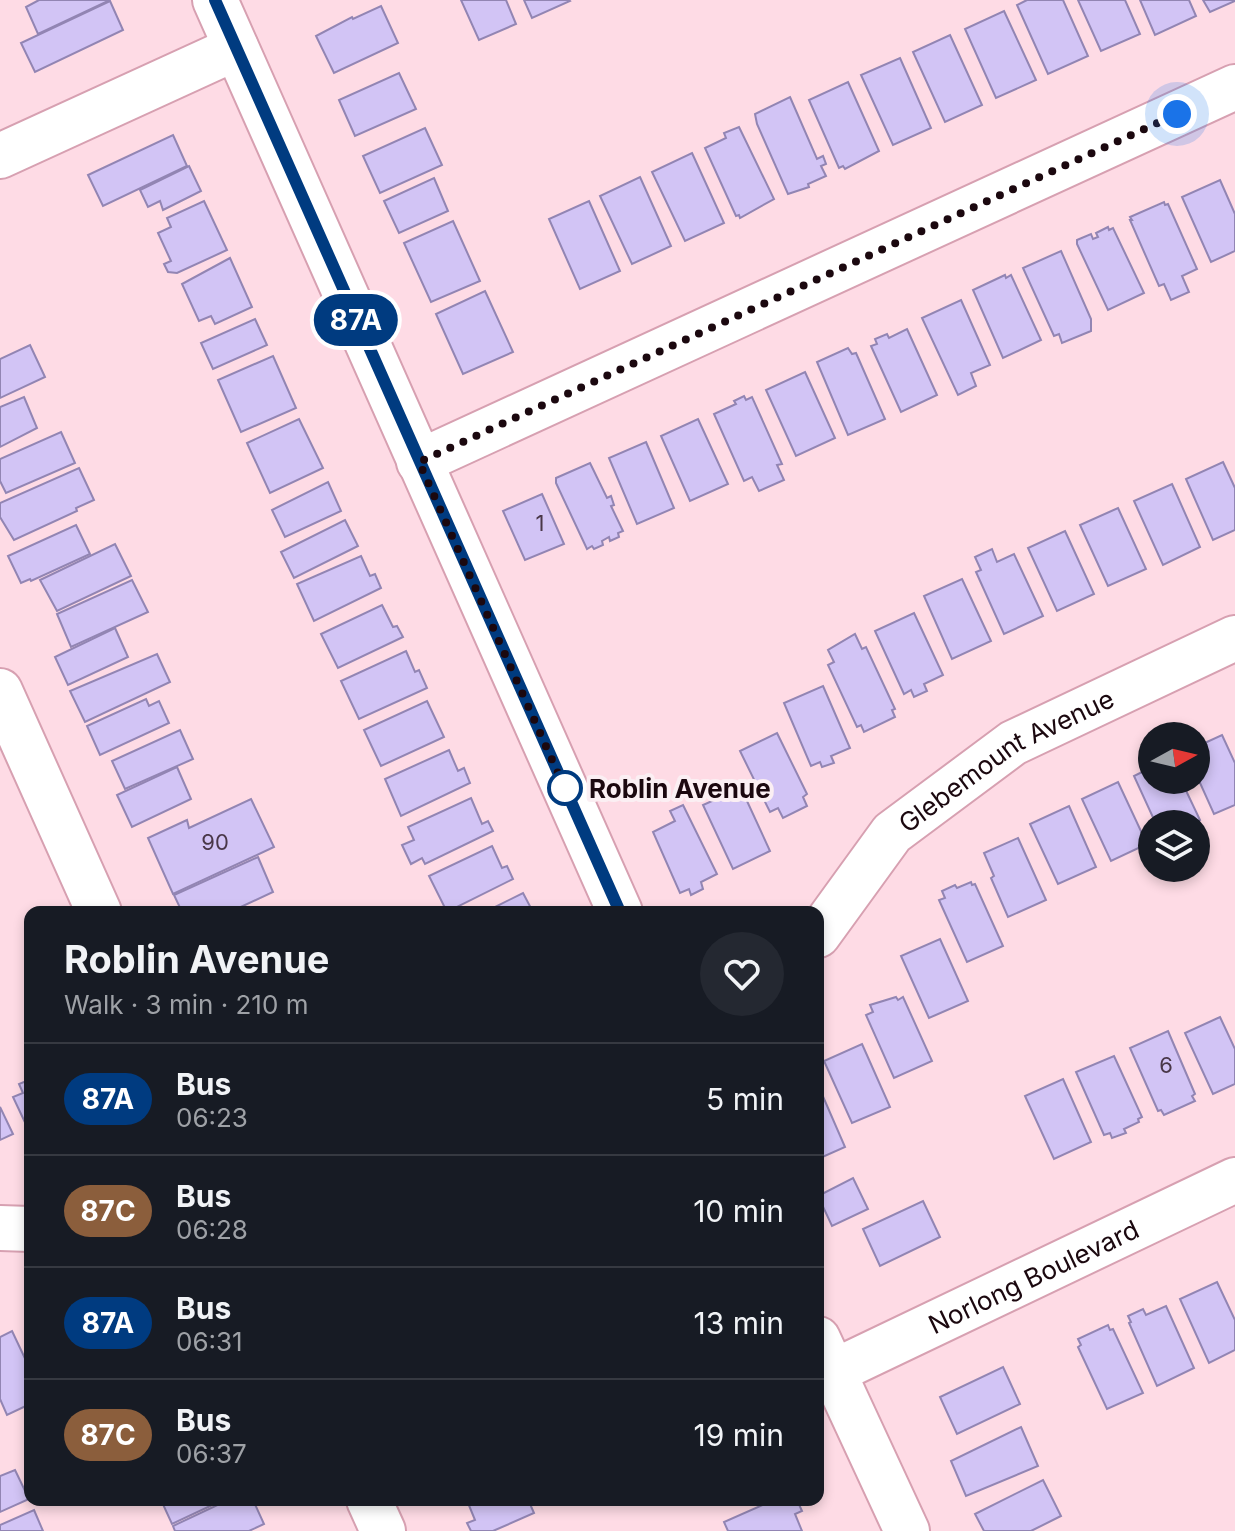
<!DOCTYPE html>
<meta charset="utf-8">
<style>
body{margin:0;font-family:Inter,sans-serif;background:#242831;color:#f1f3f6;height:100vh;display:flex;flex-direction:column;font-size:30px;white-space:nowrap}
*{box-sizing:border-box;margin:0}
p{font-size:26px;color:#9ea1a6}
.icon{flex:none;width:44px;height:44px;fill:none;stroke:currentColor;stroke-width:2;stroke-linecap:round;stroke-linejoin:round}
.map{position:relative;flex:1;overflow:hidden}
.sheet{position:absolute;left:24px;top:906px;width:800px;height:600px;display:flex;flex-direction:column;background:#171b24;border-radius:16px;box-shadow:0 4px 12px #0003}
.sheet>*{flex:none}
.badge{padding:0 16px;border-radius:26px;font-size:28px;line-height:52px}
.needle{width:52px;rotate:82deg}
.fabs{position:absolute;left:1138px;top:722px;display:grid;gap:16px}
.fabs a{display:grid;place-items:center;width:72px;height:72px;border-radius:50%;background:#171b24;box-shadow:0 4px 12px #0003;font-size:40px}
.you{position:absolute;width:40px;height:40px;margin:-20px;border:6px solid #fff;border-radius:50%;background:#1a73e8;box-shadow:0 0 0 12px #1a73e833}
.map>.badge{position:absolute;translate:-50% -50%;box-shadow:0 0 0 4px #fff}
.round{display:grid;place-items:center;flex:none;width:84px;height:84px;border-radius:42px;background:#242831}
.head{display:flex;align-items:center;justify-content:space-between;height:136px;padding:0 40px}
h1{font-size:38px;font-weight:700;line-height:60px}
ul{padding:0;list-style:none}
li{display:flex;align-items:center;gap:24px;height:112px;padding:0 40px;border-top:2px solid #363941}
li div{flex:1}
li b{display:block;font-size:30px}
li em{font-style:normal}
li .badge{min-width:88px;font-weight:700;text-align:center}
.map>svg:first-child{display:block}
.building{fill:#d2c4f5;stroke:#9285b3;stroke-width:2}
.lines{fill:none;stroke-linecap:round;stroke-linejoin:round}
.minor-casing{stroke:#d7a0b1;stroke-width:48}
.minor{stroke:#fff;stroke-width:44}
.line-casing{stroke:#fff;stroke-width:18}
.line{stroke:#003b80;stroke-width:12}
.walk{stroke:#1b080f;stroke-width:8;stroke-dasharray:0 14.4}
.stop-dot{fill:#fff;stroke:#003b80;stroke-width:4}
.labels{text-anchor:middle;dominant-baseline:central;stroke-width:8;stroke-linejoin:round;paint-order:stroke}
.number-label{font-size:22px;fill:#493748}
.street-label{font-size:26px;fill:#1b080f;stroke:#fbeff3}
.stop-label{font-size:26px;font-weight:bold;fill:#1b080f;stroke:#fbeff3;text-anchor:start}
</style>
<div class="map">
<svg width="1235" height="1531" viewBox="0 0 1235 1531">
<rect width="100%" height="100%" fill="#fedbe5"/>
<!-- building -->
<g class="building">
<polygon points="39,0 110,0 38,34 26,7"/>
<polygon points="461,0 506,0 516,24 479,40"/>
<polygon points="524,0 569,0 570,1 532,18"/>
<polygon points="1027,0 1063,0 1088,56 1048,74 1017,5"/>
<polygon points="1078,0 1125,0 1140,34 1101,51"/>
<polygon points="1140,0 1189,0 1196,16 1155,35"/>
<polygon points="1203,0 1235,0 1235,1 1210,12"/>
<polygon points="110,1 123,30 35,72 21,43"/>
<polygon points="381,6 398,43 334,73 316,36 352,17 353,19"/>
<polygon points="1004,11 1036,80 996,98 965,29"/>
<polygon points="950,35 982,105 945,122 913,52"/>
<polygon points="900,58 931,128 893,145 861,75"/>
<polygon points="399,73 416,109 355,136 339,100"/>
<polygon points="848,82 879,151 845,169 843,166 839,168 809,100"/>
<polygon points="790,97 817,159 823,156 826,164 821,166 826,176 808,184 809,187 788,194 757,124 755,114"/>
<polygon points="739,127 774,199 740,218 739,215 736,216 705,148 726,138 724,133"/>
<polygon points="425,128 442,165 380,193 363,156"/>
<polygon points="173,135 187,166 103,206 88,175"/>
<polygon points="692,153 724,223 685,241 652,172"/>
<polygon points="189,166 201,191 163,210 160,201 148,207 140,190"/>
<polygon points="640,177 671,246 632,264 600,196"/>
<polygon points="434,178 448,211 399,233 384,201"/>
<polygon points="1220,180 1235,214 1235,251 1211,262 1182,197"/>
<polygon points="204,201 227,250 177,273 168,272 164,264 171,261 158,233 171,227 167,218"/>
<polygon points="589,201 620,271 580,289 549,219"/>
<polygon points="1164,202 1165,205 1168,204 1197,269 1182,276 1189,292 1171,300 1164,284 1159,286 1130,220 1132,220 1130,217"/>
<polygon points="453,221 480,281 431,302 404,243"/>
<polygon points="1108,227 1109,230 1113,228 1144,293 1108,310 1077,244 1077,240 1091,234 1093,239 1098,237 1096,233"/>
<polygon points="1061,251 1091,319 1091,331 1062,343 1059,334 1054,336 1023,268"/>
<polygon points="230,258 252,307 215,324 211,316 199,321 182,284"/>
<polygon points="1005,275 1006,278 1011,275 1041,340 1003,358 973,290"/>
<polygon points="485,291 513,352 463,374 436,314"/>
<polygon points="961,300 990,365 971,373 976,386 958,395 922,318"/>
<polygon points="255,319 267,345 213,369 201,343"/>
<polygon points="907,329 937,395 901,412 871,346 877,344 875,339 887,334 889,338"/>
<polygon points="30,345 45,377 0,398 0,359"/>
<polygon points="848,348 852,354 856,353 885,419 848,435 817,362"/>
<polygon points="273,356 296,408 241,432 218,380"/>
<polygon points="805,372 835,438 796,456 766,390"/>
<polygon points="744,396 746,400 752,397 782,464 777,465 784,480 759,491 752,477 744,481 714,414 736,404 734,401"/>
<polygon points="24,397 37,428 0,447 0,407"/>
<polygon points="299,419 323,468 270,493 247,443"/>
<polygon points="698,419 728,484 690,501 661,436"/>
<polygon points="61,432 75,463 6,493 0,481 0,459"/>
<polygon points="646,442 674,508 637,524 609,458"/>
<polygon points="1223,462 1235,488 1235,530 1213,540 1186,479"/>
<polygon points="590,463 607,498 611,496 614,505 611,506 623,531 618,533 619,537 610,541 609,537 602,541 603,545 594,549 592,546 587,549 556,483 556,478"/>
<polygon points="79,468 94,500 76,508 77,511 14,540 0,517 0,503"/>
<polygon points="328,482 341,511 285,537 272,510"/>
<polygon points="1172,484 1200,547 1163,565 1134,501"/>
<polygon points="542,494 564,544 525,560 503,511"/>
<polygon points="1118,508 1146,569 1108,586 1080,525"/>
<polygon points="345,520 358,546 294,578 281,552"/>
<polygon points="76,525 90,554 31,581 30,579 21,583 8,556"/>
<polygon points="1065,531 1094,594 1057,611 1028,548"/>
<polygon points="115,544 131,576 57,611 40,580"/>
<polygon points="992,549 997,562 1014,554 1043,616 1004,634 976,572 981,570 975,557"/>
<polygon points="361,556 370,576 375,574 381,588 314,621 297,584"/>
<polygon points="962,579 991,641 952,659 924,596"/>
<polygon points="132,580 148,612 71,647 57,614"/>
<polygon points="382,605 393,627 397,626 403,637 338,668 321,634"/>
<polygon points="914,613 943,675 924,684 927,691 914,697 911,690 904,694 875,631"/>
<polygon points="115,628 128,657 68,685 55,657"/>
<polygon points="855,634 862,649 866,647 895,709 892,710 895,717 864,732 861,725 857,727 828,665 834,662 828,650"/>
<polygon points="406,651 415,672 419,670 427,688 359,719 341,681"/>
<polygon points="157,654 170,682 85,722 70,691"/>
<polygon points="823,686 850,748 831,756 834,763 822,767 820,762 811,766 784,703"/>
<polygon points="146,699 149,706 159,701 169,723 100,755 87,726"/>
<polygon points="427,701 444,737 381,766 364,730"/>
<polygon points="180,730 193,759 125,789 112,761"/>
<polygon points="777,733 807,794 803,797 807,806 783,818 778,808 770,812 740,751"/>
<polygon points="1222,735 1235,763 1235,805 1214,814 1196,774 1196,747"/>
<polygon points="449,750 458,771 464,768 470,783 401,816 385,779"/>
<polygon points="177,767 191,799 132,827 117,795"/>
<polygon points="1152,767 1152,780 1181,780 1200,820 1192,824 1156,824 1134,776"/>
<polygon points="1118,782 1147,844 1111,861 1082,799"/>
<polygon points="741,788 770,851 733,869 703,805"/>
<polygon points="471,798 482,824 488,821 493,831 425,864 422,858 411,864 402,845 414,840 408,827"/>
<polygon points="251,799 274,847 173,894 148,838 187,820 189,828"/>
<polygon points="683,805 717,874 701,882 703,889 691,895 689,889 680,893 653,832 675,821 670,811"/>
<polygon points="1069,806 1096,867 1058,884 1030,824"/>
<polygon points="1018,838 1046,900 1008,917 991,878 994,876 984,853"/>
<polygon points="492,846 502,868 507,866 513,879 447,912 429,876"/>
<polygon points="258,857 273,892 230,912 182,912 174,895"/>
<polygon points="971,882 972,885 975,884 1003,946 967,962 939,900 945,898 942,891 955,885 957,888"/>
<polygon points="523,893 533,912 490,912 489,910"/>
<polygon points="940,939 968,1001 929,1018 901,956"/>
<polygon points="896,997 898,1000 903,997 932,1061 894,1078 866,1015 873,1012 870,1005"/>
<polygon points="1220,1017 1235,1049 1235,1084 1213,1094 1185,1033"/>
<polygon points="1168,1031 1195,1094 1192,1096 1195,1101 1164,1115 1161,1110 1158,1111 1130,1048"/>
<polygon points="862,1044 890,1107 852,1123 824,1061"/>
<polygon points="1114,1056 1142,1117 1138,1119 1139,1122 1124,1129 1126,1133 1112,1138 1110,1133 1104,1135 1076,1072"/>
<polygon points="30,1074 30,1133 13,1097 23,1093 19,1084 29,1080 27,1075"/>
<polygon points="1063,1079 1091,1142 1054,1159 1025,1096"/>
<polygon points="818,1085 845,1147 818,1159"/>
<polygon points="0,1107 13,1134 0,1140"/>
<polygon points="853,1178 868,1209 832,1226 818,1196"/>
<polygon points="923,1201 940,1237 880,1266 863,1229"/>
<polygon points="1217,1282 1235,1320 1235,1350 1209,1363 1180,1299"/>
<polygon points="1166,1306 1194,1368 1157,1386 1129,1323 1131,1322 1128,1316 1143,1309 1146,1315"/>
<polygon points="1108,1325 1110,1330 1113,1329 1143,1393 1107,1409 1078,1347 1081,1345 1078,1339"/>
<polygon points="12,1331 30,1369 30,1404 7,1415 0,1399 0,1337"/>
<polygon points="1003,1367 1020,1404 957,1434 940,1397"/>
<polygon points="1021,1427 1038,1466 966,1496 951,1461"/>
<polygon points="15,1470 29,1499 0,1512 0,1476"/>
<polygon points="1043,1480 1061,1516 1031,1531 984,1531 975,1514"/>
<polygon points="161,1500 223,1500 172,1524"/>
<polygon points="228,1500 253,1500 264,1524 249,1531 175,1531 173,1526"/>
<polygon points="475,1500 539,1500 530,1504 534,1513 493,1531 471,1531 467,1523 475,1520 468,1503"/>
<polygon points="774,1500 797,1500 802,1511 795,1514 802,1531 728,1531 724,1522"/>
<polygon points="34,1510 43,1531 0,1531 0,1525"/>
</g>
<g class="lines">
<defs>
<g id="minor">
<polyline points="215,0 620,912"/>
<polyline points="0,156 236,48"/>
<polyline points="419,462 1235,87"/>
<polyline points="0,691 99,912"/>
<path id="s1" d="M818,935L892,833L1013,743L1235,638"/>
<polyline points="0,1228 30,1229"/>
<polyline points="818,1339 907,1531"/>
<path id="s2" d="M833,1372L1235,1180"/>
<polyline points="369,1500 383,1531"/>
</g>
</defs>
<!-- minor casing -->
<use href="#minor" class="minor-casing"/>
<!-- minor -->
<use href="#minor" class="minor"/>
</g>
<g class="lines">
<defs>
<polyline id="line" points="215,0 620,912"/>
</defs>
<!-- line casing -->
<use href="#line" class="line-casing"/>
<!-- line -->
<use href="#line" class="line"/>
<!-- walk -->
<polyline class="walk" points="565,788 570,800 419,462 1177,114"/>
</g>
<!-- markers -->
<circle class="stop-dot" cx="565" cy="788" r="16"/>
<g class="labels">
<!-- number labels -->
<g class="number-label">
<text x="540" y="523">1</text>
<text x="215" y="842">90</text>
<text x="1166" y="1065">6</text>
</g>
<!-- street labels -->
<g class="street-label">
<text stroke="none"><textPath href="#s1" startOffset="262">Glebemount Avenue</textPath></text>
<text stroke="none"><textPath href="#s2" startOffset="222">Norlong Boulevard</textPath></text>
</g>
<!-- stop labels -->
<g class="stop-label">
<text x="589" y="788">Roblin Avenue</text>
</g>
</g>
</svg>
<div class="fabs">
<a><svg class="needle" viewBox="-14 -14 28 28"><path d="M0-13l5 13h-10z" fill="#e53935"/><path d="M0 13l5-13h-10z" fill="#9ea1a6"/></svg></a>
<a><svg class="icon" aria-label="layers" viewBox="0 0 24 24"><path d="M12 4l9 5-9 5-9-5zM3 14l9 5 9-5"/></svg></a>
</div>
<div class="you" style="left:1177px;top:114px"></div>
<b class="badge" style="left:356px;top:320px;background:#003b80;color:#fff">87A</b>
<section class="sheet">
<div class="head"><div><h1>Roblin Avenue</h1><p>Walk · 3 min · 210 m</p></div><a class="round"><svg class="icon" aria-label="heart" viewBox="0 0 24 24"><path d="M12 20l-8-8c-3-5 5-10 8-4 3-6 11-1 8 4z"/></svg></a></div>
<ul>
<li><span class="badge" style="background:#003b80;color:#fff">87A</span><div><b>Bus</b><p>06:23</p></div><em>5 min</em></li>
<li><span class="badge" style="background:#8b5e3c;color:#fff">87C</span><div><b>Bus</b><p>06:28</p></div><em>10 min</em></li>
<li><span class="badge" style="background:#003b80;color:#fff">87A</span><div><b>Bus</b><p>06:31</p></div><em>13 min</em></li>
<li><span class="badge" style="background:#8b5e3c;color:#fff">87C</span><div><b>Bus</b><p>06:37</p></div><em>19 min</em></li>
</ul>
</section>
</div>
